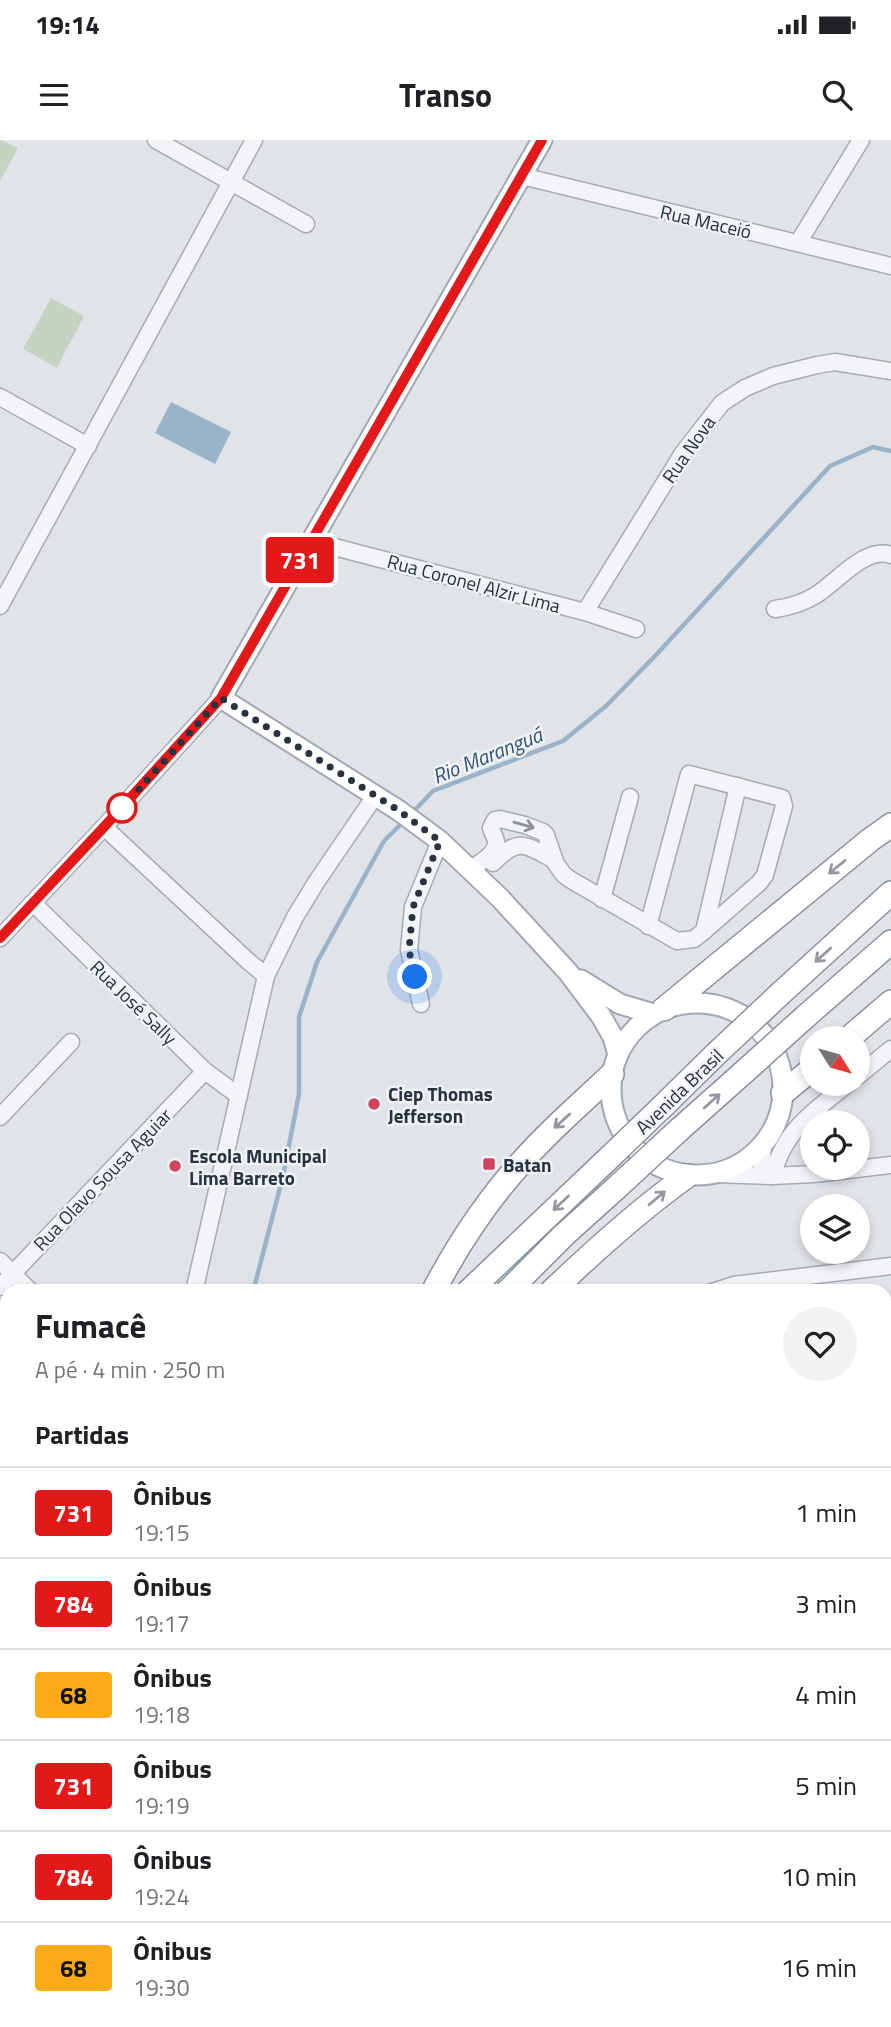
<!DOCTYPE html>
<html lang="pt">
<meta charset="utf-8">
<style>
body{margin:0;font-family:"Titillium Web",sans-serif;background:#f2f2f2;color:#202124;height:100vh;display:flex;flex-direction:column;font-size:26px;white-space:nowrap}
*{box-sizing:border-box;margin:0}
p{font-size:23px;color:#757577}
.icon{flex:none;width:38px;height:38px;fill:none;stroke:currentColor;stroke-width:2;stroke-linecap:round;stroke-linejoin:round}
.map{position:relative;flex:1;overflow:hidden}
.panel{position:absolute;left:0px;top:1144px;width:892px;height:744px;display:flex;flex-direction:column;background:#fff;border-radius:21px 21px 0 0;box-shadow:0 4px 10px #0003}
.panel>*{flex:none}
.badge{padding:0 14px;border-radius:5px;font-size:24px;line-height:46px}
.needle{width:46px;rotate:127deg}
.fabs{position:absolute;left:800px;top:886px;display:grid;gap:14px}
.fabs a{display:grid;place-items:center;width:70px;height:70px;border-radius:50%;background:#fff;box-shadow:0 4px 10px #0003;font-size:35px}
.you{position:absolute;width:35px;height:35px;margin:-18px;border:5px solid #fff;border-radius:50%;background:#1a73e8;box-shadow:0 0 0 10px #1a73e833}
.map>.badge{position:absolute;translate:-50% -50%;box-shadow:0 0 0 4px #fff}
h2{padding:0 35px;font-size:26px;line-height:63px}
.round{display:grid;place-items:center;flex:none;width:74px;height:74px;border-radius:37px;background:#f2f2f2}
.headline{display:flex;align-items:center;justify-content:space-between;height:119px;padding:0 35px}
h1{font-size:33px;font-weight:700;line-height:52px}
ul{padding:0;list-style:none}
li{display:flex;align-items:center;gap:21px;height:91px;padding:0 35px;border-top:2px solid #e0e0e0}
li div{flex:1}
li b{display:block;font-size:26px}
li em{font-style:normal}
li .badge{min-width:77px;font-weight:700;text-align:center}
.status{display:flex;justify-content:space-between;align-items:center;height:49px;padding:0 35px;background:#fff;direction:ltr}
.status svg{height:19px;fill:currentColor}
header{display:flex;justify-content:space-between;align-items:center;height:91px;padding:0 35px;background:#fff;font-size:32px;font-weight:700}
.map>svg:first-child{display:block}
.green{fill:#c6d3c1}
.water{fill:#9ab3c9}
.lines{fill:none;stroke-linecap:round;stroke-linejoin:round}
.stream{stroke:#9ab3c9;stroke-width:4.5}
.minor-casing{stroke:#a5abb3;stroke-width:19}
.major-casing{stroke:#9fa9b5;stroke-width:23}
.highway-casing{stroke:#8792a0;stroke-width:26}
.minor{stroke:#f3f4f7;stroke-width:16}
.major{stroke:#fff;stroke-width:19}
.highway{stroke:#fff;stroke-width:23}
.highway-bridge-casing{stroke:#8792a0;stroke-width:26;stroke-linecap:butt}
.highway-bridge{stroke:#fff;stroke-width:23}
.oneway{stroke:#8e939c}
.oneway2{stroke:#9498a0}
.line-casing{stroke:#fff;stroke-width:16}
.line{stroke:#e31919;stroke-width:10}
.walk{stroke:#283240;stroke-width:7;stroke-dasharray:0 12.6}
.stop-dot{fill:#fff;stroke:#e31919;stroke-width:3.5}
.poi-dot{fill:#cf445f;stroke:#eff3f6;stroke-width:2.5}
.labels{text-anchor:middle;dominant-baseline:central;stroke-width:5;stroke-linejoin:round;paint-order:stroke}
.street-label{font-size:19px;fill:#283240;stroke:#eff3f6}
.poi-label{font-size:19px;font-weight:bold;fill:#283240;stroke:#eff3f6;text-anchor:start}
.water-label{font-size:21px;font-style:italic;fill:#325374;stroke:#eff3f6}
</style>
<div class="status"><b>19:14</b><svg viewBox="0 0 49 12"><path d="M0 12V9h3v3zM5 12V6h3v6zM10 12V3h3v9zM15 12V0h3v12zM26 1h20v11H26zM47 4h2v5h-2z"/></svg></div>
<header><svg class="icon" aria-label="menu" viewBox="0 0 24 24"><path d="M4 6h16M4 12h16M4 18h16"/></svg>Transo<svg class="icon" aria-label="search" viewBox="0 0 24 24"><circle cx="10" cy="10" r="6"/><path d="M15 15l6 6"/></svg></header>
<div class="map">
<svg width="891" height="1887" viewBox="0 0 891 1887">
<rect width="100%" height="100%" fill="#e0e4e9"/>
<!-- green -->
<g class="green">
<polygon points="0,0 18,8 0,41"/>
<polygon points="51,158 84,176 57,228 23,209"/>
<polygon points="440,1881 571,1881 572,1887 435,1887"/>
</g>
<!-- water -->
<polygon class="water" points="171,262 231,292 215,324 155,293"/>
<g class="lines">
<!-- stream -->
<g class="stream">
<polyline points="412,673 433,651 563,601 606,566 655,516 830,326 873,307 891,311"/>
<polyline points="253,1152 283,1036 299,954 299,877 317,822 384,701 403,682"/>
<polyline points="0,1883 7,1865"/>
</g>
<defs>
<g id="minor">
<polyline points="156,0 306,84"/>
<polyline points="522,36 891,126"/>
<polyline points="798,103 861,0"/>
<polyline points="0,257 88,306"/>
<polyline points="311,401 585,472 636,489"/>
<polyline points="0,466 254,0"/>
<path d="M775,469C790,467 803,463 816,455C837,442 865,406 891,415"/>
<polyline points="585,472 683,313 722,263 745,248 773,236 817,225 835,222 891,231"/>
<polyline points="104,687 248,821 266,836"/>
<path d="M493,723C518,697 525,704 554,720"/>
<path d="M471,729C479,723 495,715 496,704C497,699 492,693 491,688L495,680L500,679L525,685L543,692L546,695L556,724L564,735L571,740L677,801L694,799L704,791L759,743L765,735L784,666L782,658L689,634L648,786"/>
<polyline points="602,759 630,657"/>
<polyline points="33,763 205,931 239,956"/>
<polyline points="704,791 738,646"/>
<polyline points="0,798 104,687 221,558"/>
<polyline points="421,864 409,810 413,767 440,701"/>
<polyline points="858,936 891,909"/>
<polyline points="0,977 71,902"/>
<polyline points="715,1034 772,1036 814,1034 891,1025"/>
<polyline points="761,1035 763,1005"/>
<path d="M772,1036C776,1025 779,1014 785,1005C799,980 827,961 849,943"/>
<polyline points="0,1121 31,1152"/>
<polyline points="0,1147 205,931"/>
<polyline points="194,1152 266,836 295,777 317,741 375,656"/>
<polyline points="712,1152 734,1145 891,1126"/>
<polyline points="0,1321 7,1314"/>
<polyline points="0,1447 7,1456"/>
<polyline points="0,1496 7,1488"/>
<polyline points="886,1513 891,1517"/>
<polyline points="0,1658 7,1664"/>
<polyline points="0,1713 7,1705"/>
<polyline points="0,1739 7,1722"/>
<polyline points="886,1806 891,1800"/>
<polyline points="886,1869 891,1871"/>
<polyline points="749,1881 750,1887"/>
<polyline points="180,1887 187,1881"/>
</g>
<g id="major">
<polyline points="542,0 221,558 398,670 440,701 500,758 568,832 601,876 613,897 618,915"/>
<polyline points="581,840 620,864 654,874"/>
<circle cx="697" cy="949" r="86"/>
</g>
<g id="highway">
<polyline points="781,853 891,753"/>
<polyline points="664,869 870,700 891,685"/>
<polyline points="805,877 891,802"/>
<polyline points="849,898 891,862"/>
<polyline points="783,953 812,929"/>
<polyline points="663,966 716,914"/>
<polyline points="680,989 744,932"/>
<path d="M433,1152C457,1106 486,1062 520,1024C548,991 581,964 612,934"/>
<polyline points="468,1152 611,1016"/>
<polyline points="507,1152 564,1095 615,1049"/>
<path d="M551,1152C594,1111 639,1070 687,1036"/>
<polyline points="67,1887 70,1881"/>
<polyline points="100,1887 103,1881"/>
<polyline points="123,1887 126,1881"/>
</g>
</defs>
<!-- minor casing -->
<use href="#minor" class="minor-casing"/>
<!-- major casing -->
<use href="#major" class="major-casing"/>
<!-- highway casing -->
<use href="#highway" class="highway-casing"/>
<!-- minor -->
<use href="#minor" class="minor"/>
<!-- major -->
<use href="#major" class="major"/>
<!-- highway -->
<use href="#highway" class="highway"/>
<defs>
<g id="highway-bridge">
<polyline points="716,914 781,853"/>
<polyline points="744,932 805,877"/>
<polyline points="611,1016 663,966"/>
<polyline points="615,1049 680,989"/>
</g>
</defs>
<!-- highway-bridge casing -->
<use href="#highway-bridge" class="highway-bridge-casing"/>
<!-- highway-bridge -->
<use href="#highway-bridge" class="highway-bridge"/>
</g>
<!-- one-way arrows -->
<defs><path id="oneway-shaft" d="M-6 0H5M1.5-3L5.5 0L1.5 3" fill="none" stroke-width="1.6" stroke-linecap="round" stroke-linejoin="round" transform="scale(1.75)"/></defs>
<use class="oneway" href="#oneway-shaft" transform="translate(524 685) rotate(16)"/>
<g class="oneway2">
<use href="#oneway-shaft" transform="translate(837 727) rotate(141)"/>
<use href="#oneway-shaft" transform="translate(823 815) rotate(138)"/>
<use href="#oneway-shaft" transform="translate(712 961) rotate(-42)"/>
<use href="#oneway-shaft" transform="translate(562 981) rotate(138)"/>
<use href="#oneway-shaft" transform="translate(657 1058) rotate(-40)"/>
<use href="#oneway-shaft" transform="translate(561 1063) rotate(137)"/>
</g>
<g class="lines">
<defs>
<polyline id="line" points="0,798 104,687 221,558 542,0"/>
</defs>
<!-- line casing -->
<use href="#line" class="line-casing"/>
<!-- line -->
<use href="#line" class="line"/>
<!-- walk -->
<polyline class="walk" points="122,668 221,558 398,670 440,701 413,767 409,810 415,837"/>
</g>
<!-- markers -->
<circle class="stop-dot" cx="122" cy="668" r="14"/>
<g class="poi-dot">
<circle cx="374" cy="964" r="7"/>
<rect x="482" y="1017" width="14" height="14" rx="3.5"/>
<circle cx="175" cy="1026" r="7"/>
</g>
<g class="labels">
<!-- street labels -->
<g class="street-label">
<text transform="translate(706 81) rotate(13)">Rua Maceió</text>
<text transform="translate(688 309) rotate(-55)">Rua Nova</text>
<text transform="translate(474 443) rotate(15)">Rua Coronel Alzir Lima</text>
<text transform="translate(134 862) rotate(44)">Rua José Sally</text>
<text transform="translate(679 951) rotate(-44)">Avenida Brasil</text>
<text transform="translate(102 1039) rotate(-46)">Rua Olavo Sousa Aguiar</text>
</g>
<!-- poi labels -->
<g class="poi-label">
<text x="388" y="953">Ciep Thomas<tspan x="388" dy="22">Jefferson</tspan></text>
<text x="189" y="1015">Escola Municipal<tspan x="189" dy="22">Lima Barreto</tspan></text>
<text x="503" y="1024">Batan</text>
</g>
<!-- water labels -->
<g class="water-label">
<text transform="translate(487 615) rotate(-22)">Rio Maranguá</text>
</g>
</g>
</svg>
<div class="fabs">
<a><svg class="needle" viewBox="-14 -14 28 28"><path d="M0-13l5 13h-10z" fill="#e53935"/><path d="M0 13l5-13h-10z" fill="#757577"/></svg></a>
<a><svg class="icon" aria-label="locate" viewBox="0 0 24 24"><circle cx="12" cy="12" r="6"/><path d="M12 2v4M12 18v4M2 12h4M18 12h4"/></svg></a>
<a><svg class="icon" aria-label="layers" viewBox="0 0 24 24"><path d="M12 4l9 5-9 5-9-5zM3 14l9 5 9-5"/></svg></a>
</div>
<div class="you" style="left:415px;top:837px"></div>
<b class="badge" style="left:300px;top:420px;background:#e31919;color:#fff">731</b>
<section class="panel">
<div class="headline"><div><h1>Fumacê</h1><p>A pé · 4 min · 250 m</p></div><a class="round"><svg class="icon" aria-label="heart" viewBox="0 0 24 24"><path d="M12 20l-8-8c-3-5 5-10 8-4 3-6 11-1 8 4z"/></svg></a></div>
<h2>Partidas</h2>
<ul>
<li><span class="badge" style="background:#e31919;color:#fff">731</span><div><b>Ônibus</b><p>19:15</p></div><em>1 min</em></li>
<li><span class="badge" style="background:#e31919;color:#fff">784</span><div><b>Ônibus</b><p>19:17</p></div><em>3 min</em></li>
<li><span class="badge" style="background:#fbab18;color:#111">68</span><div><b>Ônibus</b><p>19:18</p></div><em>4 min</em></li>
<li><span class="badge" style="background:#e31919;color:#fff">731</span><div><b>Ônibus</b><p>19:19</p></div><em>5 min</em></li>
<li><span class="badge" style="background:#e31919;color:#fff">784</span><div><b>Ônibus</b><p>19:24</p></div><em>10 min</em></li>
<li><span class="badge" style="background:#fbab18;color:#111">68</span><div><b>Ônibus</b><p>19:30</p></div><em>16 min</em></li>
</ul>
</section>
</div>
